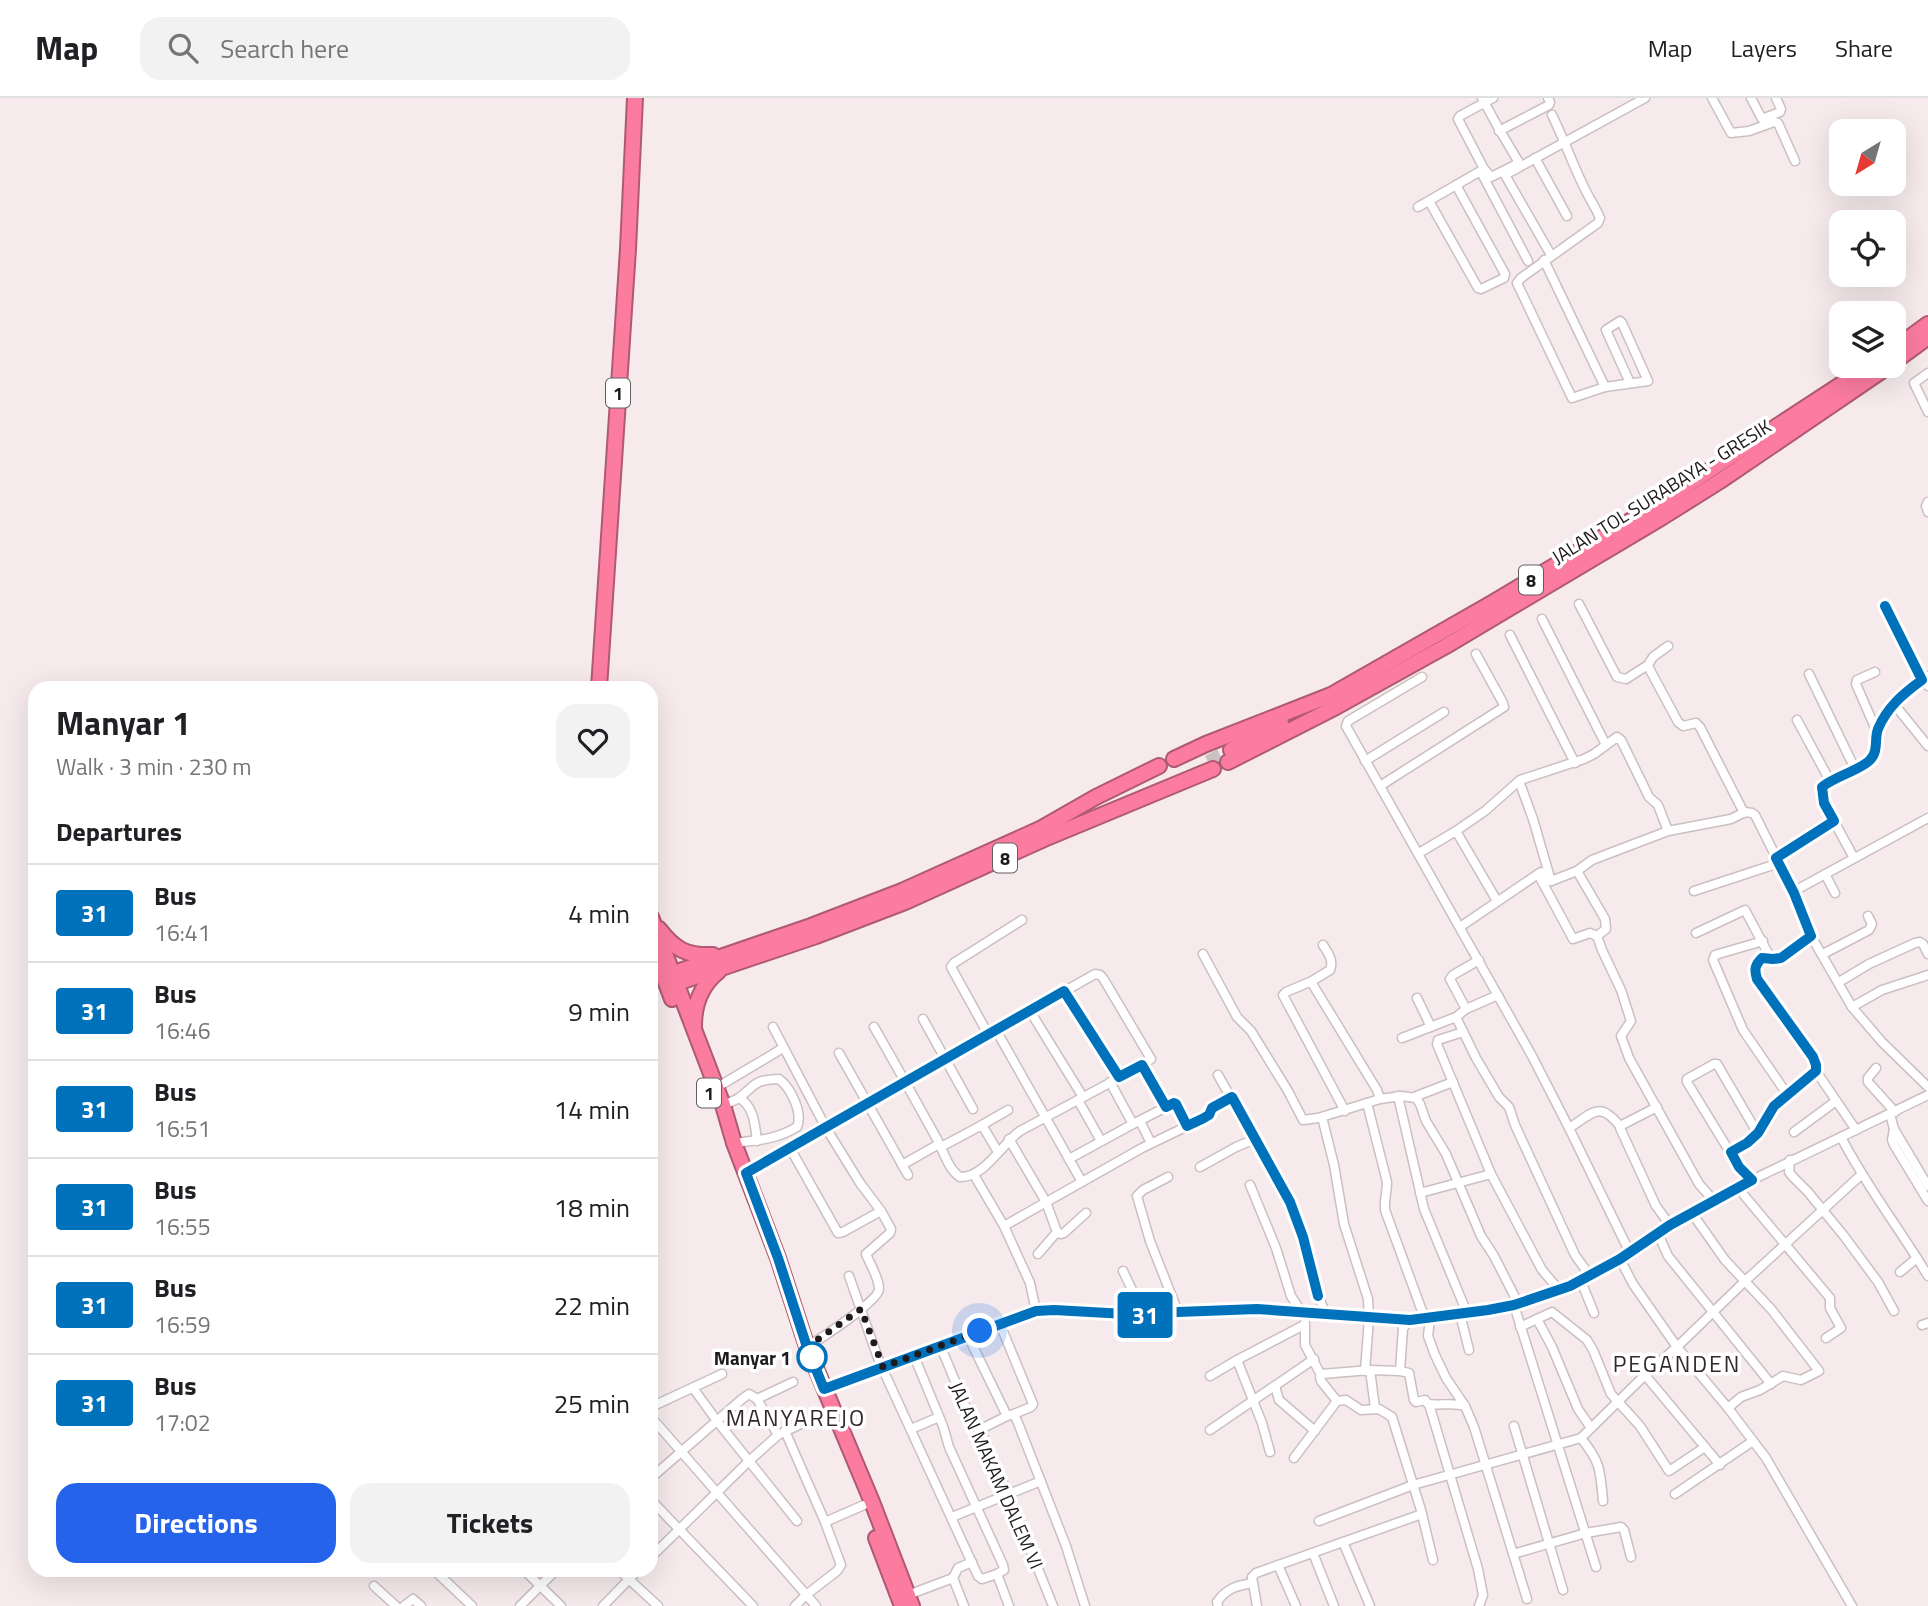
<!DOCTYPE html>
<meta charset="utf-8">
<style>
body{margin:0;font-family:"Titillium Web",sans-serif;background:#f2f2f2;color:#202124;height:100vh;display:flex;flex-direction:column;font-size:26px;white-space:nowrap}
*{box-sizing:border-box;margin:0}
p{font-size:23px;color:#757577}
.icon{flex:none;width:38px;height:38px;fill:none;stroke:currentColor;stroke-width:2;stroke-linecap:round;stroke-linejoin:round}
.map{position:relative;flex:1;overflow:hidden}
.details{position:absolute;left:28px;top:583px;width:630px;height:896px;display:flex;flex-direction:column;background:#fff;border-radius:21px;box-shadow:0 7px 28px #0002}
.details>*{flex:none}
.badge{padding:0 14px;border-radius:5px;font-size:24px;line-height:46px}
.needle{width:46px;rotate:217deg}
.tools{position:absolute;left:1829px;top:21px;display:grid;gap:14px}
.tools a{display:grid;place-items:center;width:77px;height:77px;border-radius:14px;background:#fff;box-shadow:0 7px 28px #0002;font-size:35px}
.you{position:absolute;width:35px;height:35px;margin:-18px;border:5px solid #fff;border-radius:50%;background:#1a73e8;box-shadow:0 0 0 10px #1a73e833}
.map>.badge{position:absolute;translate:-50% -50%;box-shadow:0 0 0 4px #fff}
h2{padding:0 28px;font-size:26px;line-height:63px}
.round{display:grid;place-items:center;flex:none;width:74px;height:74px;border-radius:21px;background:#f2f2f2}
.overview{display:flex;align-items:center;justify-content:space-between;height:119px;padding:0 28px}
h1{font-size:33px;font-weight:700;line-height:52px}
.action{display:flex;gap:14px;margin-top:auto;padding:14px 28px}
.action a{flex:1;height:80px;border-radius:21px;background:#2563eb;color:#fff;font-size:28px;font-weight:700;line-height:80px;text-align:center}
.action a+a{background:#f2f2f2;color:#202124}
ul{padding:0;list-style:none}
li{display:flex;align-items:center;gap:21px;height:98px;padding:0 28px;border-top:2px solid #e0e0e0}
li div{flex:1}
li b{display:block;font-size:26px}
li em{font-style:normal}
li .badge{min-width:77px;font-weight:700;text-align:center}
header{display:flex;align-items:center;gap:42px;box-sizing:border-box;height:98px;padding:0 35px;background:#fff;border-bottom:2px solid #e0e0e0}
header strong{font-size:33px}
nav{display:flex;gap:38px;margin-inline-start:auto;font-size:24px}
.search{width:490px;height:63px;background:#f2f2f2;display:flex;align-items:center;gap:18px;box-sizing:border-box;padding:0 24px;border-radius:21px;color:#757577;font-size:26px}
.map>svg:first-child{display:block}
.lines{fill:none;stroke-linecap:round;stroke-linejoin:round}
.highway-tunnel{stroke:#cbc1c2;stroke-width:14;stroke-dasharray:14 7;stroke-linecap:butt}
.street-casing{stroke:#cbbfc1;stroke-width:11}
.highway-casing{stroke:#af5a72;stroke-width:18}
.street{stroke:#fff;stroke-width:8}
.highway{stroke:#fc7ca0;stroke-width:14}
.line-casing{stroke:#fff;stroke-width:16}
.line{stroke:#0072bc;stroke-width:10}
.walk{stroke:#1f1b1c;stroke-width:7;stroke-dasharray:0 12.6}
.stop-dot{fill:#fff;stroke:#0072bc;stroke-width:3.5}
.labels{text-anchor:middle;dominant-baseline:central;stroke-width:7;stroke-linejoin:round;paint-order:stroke}
.shield{fill:#fff;stroke:#625f60;stroke-width:2}
.shield-label{font-size:18px;font-weight:bold;fill:#1f1b1c}
.street-label{font-size:19px;fill:#1f1b1c;stroke:#fff}
.stop-label{font-size:19px;font-weight:bold;fill:#1f1b1c;stroke:#fff;text-anchor:end}
.quarter-label{font-size:23px;letter-spacing:2px;fill:#32292b;stroke:#fff}
</style>
<header>
<strong>Map</strong>
<div class="search"><svg class="icon" aria-label="search" viewBox="0 0 24 24"><circle cx="10" cy="10" r="6"/><path d="M15 15l6 6"/></svg>Search here</div>
<nav><a>Map</a><a>Layers</a><a>Share</a></nav>
</header>
<div class="map">
<svg width="1928" height="1508" viewBox="0 0 1928 1508">
<rect width="100%" height="100%" fill="#f6eaec"/>
<g class="lines">
<!-- highway-tunnel -->
<polyline class="highway-tunnel" points="1208,664 1224,656"/>
<defs>
<g id="street">
<path d="M1482,0C1493,21 1505,42 1518,63L1515,67L1491,79L1484,71L1458,21L1460,18L1493,0"/>
<polyline points="1712,0 1731,35 1749,33 1774,24 1778,25 1795,63"/>
<polyline points="1751,0 1762,21 1780,14 1781,11 1776,0"/>
<path d="M1552,17C1563,39 1571,62 1582,85C1587,97 1595,108 1600,120L1598,125L1521,180L1517,185L1572,300L1605,289L1648,283L1622,225L1620,223L1606,232L1630,285"/>
<polyline points="1499,33 1549,7 1550,4 1548,0"/>
<polyline points="1535,60 1567,118"/>
<polyline points="1482,76 1528,163"/>
<polyline points="1429,103 1478,190 1481,191 1504,180 1505,176 1456,87"/>
<polyline points="1418,109 1484,71"/>
<polyline points="1551,157 1505,77 1645,0"/>
<polyline points="1544,162 1605,289"/>
<polyline points="1928,275 1914,285 1928,314"/>
<polyline points="1928,404 1926,408 1928,414"/>
<polyline points="1579,506 1617,579 1626,581 1648,567"/>
<polyline points="1885,508 1922,582 1928,588"/>
<polyline points="1542,521 1606,647"/>
<polyline points="1510,537 1575,665"/>
<polyline points="1668,548 1653,559 1648,567 1650,572 1678,624 1683,628 1696,625 1700,629 1744,715"/>
<polyline points="1875,574 1857,582 1856,586 1877,634"/>
<polyline points="1809,576 1855,671 1830,683 1821,691 1824,705 1854,760"/>
<polyline points="1422,579 1348,623 1346,628 1532,958 1569,1030 1630,1155"/>
<polyline points="1894,606 1928,648"/>
<polyline points="1797,622 1830,683"/>
<polyline points="1365,663 1444,614"/>
<path d="M1855,671C1885,654 1869,654 1878,631C1888,608 1908,591 1928,578"/>
<polyline points="1519,683 1533,721 1551,783"/>
<polyline points="1380,688 1504,609 1503,605 1476,556"/>
<polyline points="1928,720 1798,791 1794,795 1811,838 1852,909 1882,944 1928,989"/>
<polyline points="1456,733 1497,803"/>
<polyline points="1419,755 1456,733 1485,713 1520,682 1584,661 1594,656 1617,639 1621,642 1649,699 1658,707 1668,733"/>
<polyline points="1776,760 1834,723"/>
<polyline points="1577,773 1605,821 1606,831 1597,838"/>
<polyline points="1825,776 1835,795"/>
<polyline points="1551,783 1541,774 1538,776 1573,841 1590,835 1597,838 1602,852 1621,892 1631,923 1621,938 1629,960 1699,1086 1715,1104"/>
<polyline points="1551,783 1577,773 1592,762 1668,733 1731,721 1745,714 1752,715 1755,717 1794,795"/>
<polyline points="1694,793 1779,765"/>
<polyline points="1460,829 1538,776"/>
<polyline points="1696,835 1745,812 1769,857 1773,861 1781,860 1811,838"/>
<polyline points="1763,843 1715,857 1713,862 1743,932 1787,996"/>
<path d="M1323,847C1328,855 1334,862 1330,872L1312,883L1313,887L1377,992L1380,1001"/>
<polyline points="1203,856 1237,919 1251,933 1288,993 1303,1022 1318,1020 1380,1001 1401,998 1416,1000 1420,1006 1426,1023 1446,1056 1481,1138 1494,1158 1518,1205"/>
<polyline points="1823,856 1869,832 1872,826 1868,818"/>
<polyline points="1312,883 1286,894 1283,897 1345,1013"/>
<polyline points="1839,884 1869,866 1915,845 1920,844 1923,846 1928,856"/>
<polyline points="1064,893 1119,979"/>
<polyline points="1417,900 1431,929"/>
<polyline points="1852,909 1882,892 1928,877"/>
<polyline points="1466,911 1450,881 1453,877 1479,862"/>
<polyline points="1030,913 1083,999"/>
<polyline points="1456,919 1476,960 1499,999 1509,1009 1515,1027 1575,1157 1590,1178"/>
<polyline points="923,921 973,1011"/>
<path d="M773,929L826,1030L860,1085L881,1113L891,1131L890,1135L866,1156C870,1166 879,1180 879,1191C879,1203 820,1241 807,1249"/>
<polyline points="996,932 1082,1084"/>
<polyline points="1463,934 1438,942 1437,946 1491,1076 1542,1172 1560,1193"/>
<polyline points="988,936 951,869 954,865 1022,822"/>
<polyline points="1402,940 1456,919 1466,911 1498,897"/>
<polyline points="839,955 908,1077"/>
<polyline points="1142,967 1166,1009"/>
<polyline points="1876,970 1868,980 1868,984 1895,1014"/>
<polyline points="1816,973 1856,1032"/>
<polyline points="1218,977 1290,1104 1303,1139 1318,1198 1326,1216"/>
<polyline points="1110,984 1133,1026 1174,1005 1177,1007 1187,1028"/>
<polyline points="716,990 783,950"/>
<polyline points="1398,998 1424,1111 1467,1215"/>
<polyline points="1414,999 1453,984"/>
<path d="M739,1000C754,1008 755,1027 757,1043"/>
<polyline points="1078,1002 1101,1043"/>
<path d="M1367,1005L1387,1084C1387,1094 1384,1102 1385,1112L1422,1213L1430,1221L1428,1238L1435,1257L1446,1280L1465,1308L1474,1329L1527,1501"/>
<path d="M723,1007C728,1005 734,1003 739,1000C757,986 753,982 779,981C791,990 803,1015 797,1029C775,1042 758,1042 734,1045"/>
<polyline points="1890,1016 1894,1031 1928,1088"/>
<polyline points="1322,1019 1334,1067 1344,1126 1368,1201 1369,1220 1365,1273"/>
<polyline points="1140,1023 1151,1045"/>
<polyline points="982,1027 1008,1012"/>
<polyline points="1620,1028 1657,1009"/>
<path d="M1569,1030C1593,1015 1599,1002 1620,1028V1030L1656,1108L1670,1127"/>
<polyline points="1894,1031 1892,1042 1894,1047 1928,1103"/>
<polyline points="1794,1034 1836,1003"/>
<path d="M1841,1039C1866,1088 1900,1131 1928,1178"/>
<polyline points="1009,1041 1046,1104 1057,1134"/>
<polyline points="941,1049 982,1027 998,1054"/>
<polyline points="790,1050 838,1135 843,1134 881,1113"/>
<path d="M1731,1054L1747,1045L1758,1036L1774,1008L1816,973V967L1813,959L1757,881C1754,871 1755,867 1762,860L1773,861"/>
<polyline points="1069,1061 1133,1026"/>
<polyline points="1790,1062 1789,1074 1793,1079 1808,1094 1844,1138 1878,1184 1894,1213"/>
<polyline points="902,1067 939,1046"/>
<polyline points="1200,1069 1236,1049 1255,1041"/>
<path d="M745,1075L1095,876L1100,877L1103,880L1151,961L1132,973L1020,1033C1001,1047 984,1080 960,1079C949,1072 944,1055 938,1043C917,1005 896,967 874,929"/>
<polyline points="974,1077 1004,1128"/>
<polyline points="1168,1079 1143,1092 1137,1098 1150,1143 1178,1214"/>
<polyline points="1752,1082 1739,1069 1687,984 1687,981 1714,966 1717,966 1758,1036"/>
<polyline points="1250,1087 1276,1150 1291,1198 1302,1215"/>
<polyline points="1738,1090 1830,1200 1830,1210 1841,1230 1826,1240"/>
<polyline points="1420,1095 1491,1076"/>
<polyline points="1696,1113 1694,1118 1725,1162 1771,1211 1819,1273 1801,1282 1783,1278 1760,1292 1741,1299 1728,1310"/>
<polyline points="1658,1136 1668,1158 1771,1286"/>
<polyline points="1038,1156 1057,1134 1061,1136 1064,1135 1086,1115"/>
<polyline points="1620,1161 1633,1186 1677,1249 1728,1310 1766,1360 1852,1508"/>
<polyline points="1123,1173 1144,1217"/>
<polyline points="1900,1174 1917,1160"/>
<polyline points="849,1178 879,1263 978,1478 982,1481 997,1476 1004,1472 1003,1467 949,1349 943,1328 914,1258"/>
<polyline points="1581,1183 1594,1215"/>
<polyline points="1514,1207 1596,1469"/>
<polyline points="1036,1213 1030,1185 1004,1128 1142,1050 1202,1021 1208,1016 1212,1010 1232,999"/>
<polyline points="1460,1216 1469,1252"/>
<polyline points="1537,1221 1552,1249 1578,1311 1591,1330"/>
<path d="M1410,1222L1403,1230L1400,1273L1409,1275L1414,1302L1416,1304L1425,1302L1428,1306C1440,1308 1452,1304 1465,1308"/>
<polyline points="1305,1225 1305,1247 1321,1277"/>
<polyline points="1000,1226 1033,1306 1031,1309 1014,1316"/>
<polyline points="1922,1227 1928,1225"/>
<polyline points="1520,1229 1552,1214 1587,1242 1593,1252 1611,1296 1640,1328 1669,1373 1705,1349 1645,1277"/>
<polyline points="968,1238 1007,1318 1014,1316 1018,1325 1066,1448 1085,1508"/>
<polyline points="940,1247 970,1319 983,1338 1008,1396 1053,1508"/>
<polyline points="1237,1262 1304,1227"/>
<polyline points="1370,1272 1375,1310"/>
<polyline points="1210,1278 1237,1262 1262,1325 1270,1354"/>
<polyline points="1275,1288 1279,1302 1315,1333"/>
<polyline points="693,1290 717,1323 797,1423"/>
<polyline points="824,1291 1036,1213 1054,1212 1144,1217 1178,1214 1257,1211 1410,1222 1424,1222 1514,1207 1570,1188 1620,1161 1670,1127 1752,1082 1928,997"/>
<polyline points="757,1301 793,1284"/>
<polyline points="1337,1303 1321,1283 1320,1279 1322,1276 1370,1272 1400,1273"/>
<polyline points="1429,1306 1478,1471 1483,1497 1479,1508"/>
<polyline points="651,1309 722,1276"/>
<polyline points="651,1319 816,1508"/>
<polyline points="1514,1328 1563,1492"/>
<polyline points="911,1331 939,1319"/>
<polyline points="979,1332 1007,1318"/>
<polyline points="1210,1332 1314,1261"/>
<polyline points="785,1333 825,1424 841,1467 837,1473 806,1497 795,1508"/>
<path d="M1581,1340C1601,1365 1600,1372 1603,1403"/>
<polyline points="1705,1349 1720,1367"/>
<polyline points="1294,1360 1337,1303 1346,1302 1361,1312 1379,1311 1392,1319 1421,1412 1433,1462"/>
<polyline points="651,1380 742,1301 749,1296 757,1301 778,1337"/>
<polyline points="1675,1396 1753,1343"/>
<polyline points="651,1402 753,1508"/>
<polyline points="952,1419 1041,1383"/>
<polyline points="1319,1423 1413,1387 1581,1340 1645,1277 1677,1249 1744,1184 1861,1077"/>
<polyline points="825,1424 864,1407"/>
<polyline points="1343,1444 1370,1508"/>
<polyline points="1313,1455 1334,1508"/>
<polyline points="1513,1456 1586,1435 1621,1429 1624,1432 1631,1459"/>
<polyline points="651,1459 749,1363 778,1337 826,1314"/>
<polyline points="1278,1467 1296,1508"/>
<polyline points="434,1472 472,1508"/>
<polyline points="524,1472 561,1508"/>
<polyline points="619,1472 658,1508"/>
<polyline points="997,1476 1009,1508"/>
<polyline points="374,1488 396,1508"/>
<polyline points="908,1497 953,1480"/>
<polyline points="404,1508 413,1501 421,1508"/>
<polyline points="520,1508 556,1472"/>
<polyline points="603,1508 638,1472"/>
<polyline points="964,1508 953,1480 958,1470 972,1464"/>
<path d="M1218,1508L1217,1504C1227,1490 1236,1488 1252,1485"/>
<polyline points="1257,1508 1252,1479 1256,1475 1422,1416"/>
</g>
<g id="highway">
<polyline points="1894,251 1928,226"/>
<polyline points="1894,264 1928,239"/>
<polyline points="599,590 628,151 635,0"/>
<polyline points="1231,652 1281,625"/>
<polyline points="1174,661 1206,646 1331,597 1492,505 1655,408 1869,268"/>
<polyline points="1228,664 1336,609 1446,548 1661,420 1720,383 1889,268"/>
<polyline points="651,819 723,1007 734,1045 778,1160 807,1249 872,1404 912,1508"/>
<path d="M659,831C675,852 687,858 713,857"/>
<polyline points="656,858 672,901"/>
<polyline points="665,878 811,828 902,793 1040,731 1096,699 1159,668"/>
<polyline points="668,888 816,838 905,804 1044,741 1213,671"/>
<path d="M694,928C694,905 701,887 719,873"/>
<polyline points="876,1440 902,1508"/>
</g>
</defs>
<!-- street casing -->
<use href="#street" class="street-casing"/>
<!-- highway casing -->
<use href="#highway" class="highway-casing"/>
<!-- street -->
<use href="#street" class="street"/>
<!-- highway -->
<use href="#highway" class="highway"/>
</g>
<g class="lines">
<defs>
<path id="line" d="M1318,1198L1303,1139L1290,1104L1232,999L1212,1010L1209,1017L1202,1021L1187,1028L1176,1006L1174,1005L1166,1009L1142,967L1119,979L1064,893L746,1075L778,1160L807,1249L824,1291L1036,1213L1054,1212L1144,1217L1178,1214L1257,1211L1410,1222L1488,1212L1514,1207L1570,1188L1620,1161L1670,1127L1752,1082L1739,1069L1731,1054L1747,1045L1758,1035L1774,1008L1816,973V967L1813,959L1757,881C1754,871 1755,867 1762,860L1773,861L1781,860L1811,838L1794,795L1776,760L1834,723L1824,705L1822,689C1835,678 1859,673 1870,662C1879,653 1874,641 1878,631C1887,609 1904,595 1922,582L1885,508"/>
</defs>
<!-- line casing -->
<use href="#line" class="line-casing"/>
<!-- line -->
<use href="#line" class="line"/>
<!-- walk -->
<polyline class="walk" points="812,1259 807,1249 861,1211 883,1269 980,1233"/>
</g>
<!-- markers -->
<circle class="stop-dot" cx="812" cy="1259" r="14"/>
<g class="labels">
<!-- shield labels -->
<g class="shield">
<rect x="606" y="280.5" width="24" height="29" rx="5"/>
<rect x="1519" y="467.5" width="24" height="29" rx="5"/>
<rect x="993" y="745.5" width="24" height="29" rx="5"/>
<rect x="697" y="980.5" width="24" height="29" rx="5"/>
</g>
<g class="shield-label">
<text x="618" y="295">1</text>
<text x="1531" y="482">8</text>
<text x="1005" y="760">8</text>
<text x="709" y="995">1</text>
</g>
<!-- street labels -->
<g class="street-label">
<text transform="translate(1661 393) rotate(-32)">JALAN TOL SURABAYA - GRESIK</text>
<text transform="translate(997 1377) rotate(66)">JALAN MAKAM DALEM VI</text>
</g>
<!-- stop labels -->
<g class="stop-label">
<text x="791" y="1259">Manyar 1</text>
</g>
<!-- quarter labels -->
<g class="quarter-label">
<text x="1677" y="1265">PEGANDEN</text>
<text x="796" y="1319">MANYAREJO</text>
</g>
</g>
</svg>
<div class="tools">
<a><svg class="needle" viewBox="-14 -14 28 28"><path d="M0-13l5 13h-10z" fill="#e53935"/><path d="M0 13l5-13h-10z" fill="#757577"/></svg></a>
<a><svg class="icon" aria-label="locate" viewBox="0 0 24 24"><circle cx="12" cy="12" r="6"/><path d="M12 2v4M12 18v4M2 12h4M18 12h4"/></svg></a>
<a><svg class="icon" aria-label="layers" viewBox="0 0 24 24"><path d="M12 4l9 5-9 5-9-5zM3 14l9 5 9-5"/></svg></a>
</div>
<div class="you" style="left:980px;top:1233px"></div>
<b class="badge" style="left:1145px;top:1217px;background:#0072bc;color:#fff">31</b>
<section class="details">
<div class="overview"><div><h1>Manyar 1</h1><p>Walk · 3 min · 230 m</p></div><a class="round"><svg class="icon" aria-label="heart" viewBox="0 0 24 24"><path d="M12 20l-8-8c-3-5 5-10 8-4 3-6 11-1 8 4z"/></svg></a></div>
<h2>Departures</h2>
<ul>
<li><span class="badge" style="background:#0072bc;color:#fff">31</span><div><b>Bus</b><p>16:41</p></div><em>4 min</em></li>
<li><span class="badge" style="background:#0072bc;color:#fff">31</span><div><b>Bus</b><p>16:46</p></div><em>9 min</em></li>
<li><span class="badge" style="background:#0072bc;color:#fff">31</span><div><b>Bus</b><p>16:51</p></div><em>14 min</em></li>
<li><span class="badge" style="background:#0072bc;color:#fff">31</span><div><b>Bus</b><p>16:55</p></div><em>18 min</em></li>
<li><span class="badge" style="background:#0072bc;color:#fff">31</span><div><b>Bus</b><p>16:59</p></div><em>22 min</em></li>
<li><span class="badge" style="background:#0072bc;color:#fff">31</span><div><b>Bus</b><p>17:02</p></div><em>25 min</em></li>
</ul>
<div class="action"><a>Directions</a><a>Tickets</a></div>
</section>
</div>
